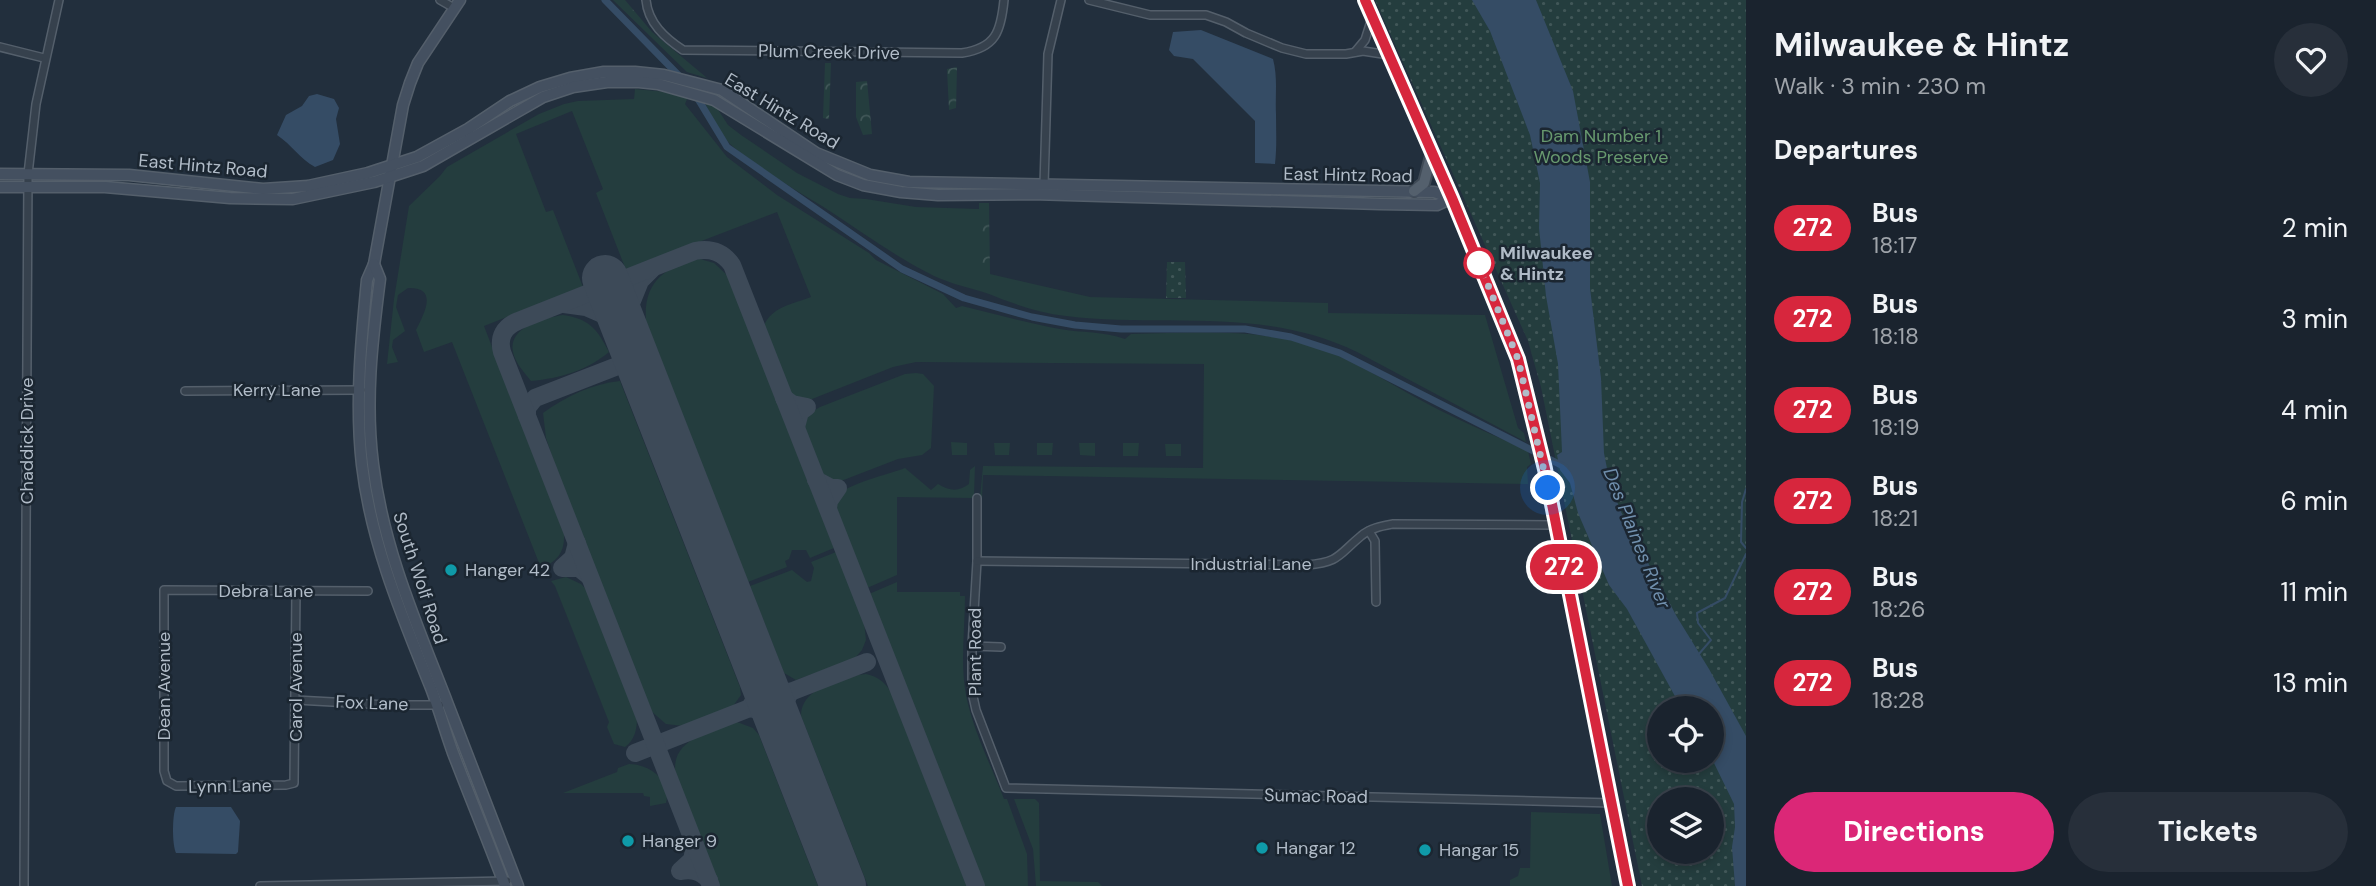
<!DOCTYPE html>
<meta charset="utf-8">
<style>
body{margin:0;font-family:"DM Sans",sans-serif;background:#272f3a;color:#f1f3f6;height:100vh;display:flex;flex-direction:column;font-size:26px;white-space:nowrap}
*{box-sizing:border-box;margin:0}
p{font-size:23px;color:#9fa4aa}
.icon{flex:none;width:38px;height:38px;fill:none;stroke:currentColor;stroke-width:2;stroke-linecap:round;stroke-linejoin:round}
.map{position:relative;flex:1;overflow:hidden}
.details{display:flex;flex-direction:column;background:#1a232e;width:630px}
.details>*{flex:none}
.badge{padding:0 14px;border-radius:23px;font-size:24px;line-height:46px}
.tools{position:absolute;left:1647px;top:696px;display:grid;gap:14px}
.tools a{display:grid;place-items:center;width:77px;height:77px;border-radius:50%;background:#1a232e;box-shadow:0 4px 10px #0003,0 0 0 2px #38404a;font-size:35px}
.you{position:absolute;width:35px;height:35px;margin:-18px;border:5px solid #fff;border-radius:50%;background:#1a73e8;box-shadow:0 0 0 10px #1a73e833}
.map>.badge{position:absolute;translate:-50% -50%;box-shadow:0 0 0 4px #fff}
h2{padding:0 28px;font-size:26px;line-height:63px}
.round{display:grid;place-items:center;flex:none;width:74px;height:74px;border-radius:37px;background:#272f3a}
.headline{display:flex;align-items:center;justify-content:space-between;height:119px;padding:0 28px}
h1{font-size:33px;font-weight:700;line-height:52px}
.primary-button{display:flex;gap:14px;margin-top:auto;padding:14px 28px}
.primary-button a{flex:1;height:80px;border-radius:42px;background:#db2777;color:#fff;font-size:28px;font-weight:700;line-height:80px;text-align:center}
.primary-button a+a{background:#272f3a;color:#f1f3f6}
ul{padding:0;list-style:none}
li{display:flex;align-items:center;gap:21px;height:91px;padding:0 28px}
li div{flex:1}
li b{display:block;font-size:26px}
li em{font-style:normal}
li .badge{min-width:77px;font-weight:700;text-align:center}
main{display:flex;flex:1;min-height:0}
.map>svg:first-child{display:block}
.green{fill:#243d3e}
.forest{fill:url(#forest-crowns)}
.park{fill:url(#park-dots);fill-rule:evenodd}
.water{fill:#354c65}
.lines{fill:none;stroke-linecap:round;stroke-linejoin:round}
.stream{stroke:#354c65;stroke-width:2}
.canal{stroke:#354c65;stroke-width:7}
.taxiway{stroke:#3d4a58;stroke-width:18}
.runway{stroke:#3d4a58;stroke-width:46}
.minor-casing{stroke:#545f6b;stroke-width:10}
.secondary-casing{stroke:#545f6b;stroke-width:13}
.primary-casing{stroke:#3f4a56;stroke-width:14}
.minor{stroke:#36414d;stroke-width:7}
.secondary{stroke:#445060;stroke-width:10}
.primary{stroke:#54606d;stroke-width:10}
.line-casing{stroke:#fff;stroke-width:16}
.line{stroke:#d7263d;stroke-width:10}
.walk{stroke:#b1bcc8;stroke-width:7;stroke-dasharray:0 12.6}
.stop-dot{fill:#fff;stroke:#d7263d;stroke-width:3.5}
.culture-dot{fill:#0f9aa8;stroke:#1b2631;stroke-width:2.5}
.labels{text-anchor:middle;dominant-baseline:central;stroke-width:5;stroke-linejoin:round;paint-order:stroke}
.street-label{font-size:18px;fill:#b1bcc8;stroke:#1b2631}
.park-label{font-size:18px;fill:#689a6f;stroke:#1b2631}
.stop-label{font-size:18px;font-weight:bold;fill:#b1bcc8;stroke:#1b2631;text-anchor:start}
.poi-label{font-size:18px;fill:#b1bcc8;stroke:#1b2631;text-anchor:start}
.water-label{font-size:19px;font-style:italic;fill:#708fad;stroke:#1b2631}
</style>
<main>
<div class="map">
<svg width="1746" height="886" viewBox="0 0 1746 886">
<defs>
<pattern id="forest-crowns" width="20" height="18" patternUnits="userSpaceOnUse" patternTransform="scale(1.75)"><rect width="20" height="18" fill="#243d3e"/><path d="M2 6a3 3 0 1 1 6 0M12 15a3 3 0 1 1 6 0" fill="none" stroke="#415758"/></pattern>
<pattern id="park-dots" width="8" height="8" patternUnits="userSpaceOnUse" patternTransform="scale(1.75)"><rect width="8" height="8" fill="#243d3e"/><path d="M2 2h.1M6 6h.1" fill="none" stroke="#415758" stroke-width="1.8" stroke-linecap="round"/></pattern>
</defs>
<rect width="100%" height="100%" fill="#222f3d"/>
<!-- green -->
<g class="green">
<path d="M635,89L667,92L688,97L685,104L727,157L777,195L869,253L876,260L943,294L956,308L962,306C995,314 1027,323 1060,329C1081,333 1104,331 1125,339L1131,334C1186,333 1242,329 1296,341C1343,352 1384,381 1426,403C1459,421 1494,435 1528,451L1531,464L1527,467L1528,484L983,475L982,499L980,498L983,466L1203,468L1204,364L916,362L893,367L807,401L799,400L789,392L764,326C771,307 793,304 811,297L777,212L626,270L596,193L603,189L572,111L516,134L546,212L553,210L583,287L484,326L564,534C565,552 557,562 541,568L452,342L424,352L416,330C424,314 439,287 408,288L398,295L396,307L405,331L393,340L392,347L398,362L387,364L394,299L409,206L440,176L447,167L539,114L564,104L578,101L634,99Z"/>
<path d="M705,103L717,108L728,125L741,135L797,173L838,194L850,198L866,199L916,207L979,209L980,274H990L1090,297L1328,303V313L1485,315L1518,428L1524,433L1526,442L1357,352C1263,306 1165,328 1066,316C1039,313 1014,304 989,294C971,288 951,284 934,276C894,256 859,230 822,206C797,191 774,177 751,160C744,155 736,150 730,144C719,132 712,118 705,103Z"/>
<path d="M700,259L714,263L728,276L834,548L810,558L806,550H792L789,559L785,561L787,567L748,582L646,321C643,283 664,266 700,259Z"/>
<path d="M563,315C590,319 597,329 609,352C586,371 561,378 531,381C525,373 515,363 513,352C508,326 545,318 563,315Z"/>
<polygon points="916,373 923,374 934,386 931,448 922,455 898,459 841,481 830,481 824,478 804,429 807,415 820,407 905,374"/>
<path d="M620,381L740,687L741,695L733,706L683,726L666,724L651,711L557,471L546,438L543,413C567,396 591,384 620,381Z"/>
<polygon points="951,442 967,443 967,455 952,455"/>
<polygon points="994,443 1010,443 1009,455 995,455"/>
<polygon points="1037,443 1053,443 1052,455 1037,455"/>
<polygon points="1079,443 1095,443 1095,456 1080,455"/>
<polygon points="1123,443 1139,443 1138,456 1123,456"/>
<polygon points="1165,444 1181,444 1181,456 1166,456"/>
<path d="M975,466L974,496L972,498L897,497V575L867,588L835,507C835,502 834,501 837,496C846,484 890,474 905,468L931,490L938,484C950,491 958,492 969,484L970,470Z"/>
<polygon points="836,552 864,622 866,640 862,650 854,659 796,680 784,673 750,586 792,570 807,582 811,581 814,568 811,562"/>
<path d="M566,577L581,584L587,590L637,717C637,729 635,740 625,747L614,744L607,727L609,722L555,586L551,581Z"/>
<path d="M897,582V592H960V596H965C965,629 960,663 966,695C973,731 991,765 1004,799H1007L1027,854L1028,886H983L869,594Z"/>
<path d="M866,674C879,677 886,683 892,694L967,886H868L801,716C801,688 837,682 858,675Z"/>
<path d="M737,722L753,728L759,735L818,886H719L676,777C668,739 710,732 737,722Z"/>
<path d="M629,764C649,764 673,781 666,803L650,806V797L644,796L643,793H563L617,772L618,768Z"/>
<polygon points="1014,799 1035,799 1039,803 1040,881 1098,882 1102,886 1036,886 1033,849"/>
<polygon points="1531,812 1600,814 1612,886 1510,886 1510,880 1518,876 1520,868 1530,868"/>
</g>
<!-- forest -->
<g class="forest">
<polygon points="613,0 625,0 652,32 707,78 687,72"/>
<polygon points="825,63 831,63 829,119 823,118"/>
<polygon points="957,67 956,108 949,110 947,69"/>
<polygon points="867,81 872,134 863,135 856,117 856,82"/>
<polygon points="979,203 989,203 990,274 979,274"/>
</g>
<!-- park -->
<g class="park">
<path d="M1375,0H1746V886H1642L1541,387L1528,341ZM1659,709H1712V761H1659ZM1659,800H1712V852H1659Z"/>
<polygon points="1167,262 1185,262 1186,298 1166,298"/>
</g>
<!-- water -->
<g class="water">
<polygon points="1472,0 1536,0 1573,91 1590,182 1590,288 1601,378 1604,453 1610,484 1622,514 1677,617 1709,669 1746,736 1746,886 1735,886 1732,847 1735,827 1734,804 1712,759 1712,709 1682,709 1627,609 1609,585 1578,513 1570,483 1560,470 1557,455 1562,452 1558,364 1546,296 1539,228 1540,183 1530,135 1490,31"/>
<path d="M1201,30L1273,59C1278,78 1275,95 1276,114C1276,131 1277,146 1275,164L1255,163V121L1193,59L1174,56L1169,50L1173,32Z"/>
<path d="M317,94L334,99L339,108L336,119L340,144L333,160L315,167C300,159 292,145 277,135L286,115L302,106L309,96Z"/>
<path d="M176,807H231L240,821L238,852L236,854L176,853C172,845 172,815 176,807Z"/>
</g>
<g class="lines">
<!-- stream -->
<g class="stream">
<polyline points="1746,489 1742,502 1741,542 1746,548"/>
<polyline points="1698,655 1711,640 1698,623 1697,613 1725,598 1746,554"/>
</g>
<!-- canal -->
<polyline class="canal" points="605,0 692,89 727,147 902,269 964,298 1032,317 1075,325 1121,329 1245,329 1291,337 1340,353 1565,467"/>
<!-- taxiway -->
<g class="taxiway">
<polyline points="564,304 586,307 623,323 640,281 652,269"/>
<polyline points="784,398 792,404 807,407 800,412 796,427"/>
<path d="M527,416V408L535,398L620,365C632,364 637,369 644,378"/>
<polyline points="816,480 831,488 838,488 829,501 828,508"/>
<polyline points="577,543 573,558 562,568 579,568 589,576"/>
<path d="M759,672C769,684 775,690 790,692L781,711V726L762,711L750,708L760,689Z"/>
<polyline points="635,753 867,662"/>
<path d="M695,845L692,860L680,871C693,869 700,871 709,880"/>
<path d="M711,886L502,352C498,337 504,327 518,321L695,251C711,248 723,252 732,265L976,886"/>
</g>
<!-- runway -->
<polyline class="runway" points="605,278 843,886"/>
<defs>
<g id="minor">
<polyline points="440,0 454,8"/>
<path d="M646,0C648,23 665,38 683,50L962,53C996,48 1001,31 1004,0"/>
<polyline points="1089,0 1150,15 1206,15 1226,22 1246,33 1282,48 1306,54 1346,54 1363,51 1389,55"/>
<polyline points="0,47 44,58"/>
<polyline points="1355,52 1365,40 1372,18"/>
<polyline points="1044,185 1048,54 1061,0"/>
<polyline points="185,391 361,390"/>
<polyline points="977,498 977,561 972,646 972,692 976,710 1006,788 1613,803"/>
<polyline points="1369,531 1375,541 1376,602"/>
<path d="M977,561L1307,565C1340,562 1338,555 1361,536C1370,528 1382,526 1393,524L1555,525"/>
<polyline points="296,591 294,783 286,785 176,786 167,781 164,771 164,590 368,591"/>
<polyline points="972,646 1001,647"/>
<polyline points="296,700 387,705 440,705"/>
<polyline points="24,886 28,174 36,104 59,0"/>
<polyline points="260,886 507,881"/>
</g>
<g id="secondary">
<path d="M460,0L418,63L410,83L403,105L374,264L367,280C361,342 355,403 362,465C371,543 402,616 431,688C439,709 445,731 453,753C470,797 488,841 505,886"/>
<polyline points="0,174 129,175 263,189 308,186 368,173 417,157 468,129 510,101 540,87 570,78 604,72 635,72 664,75 722,90 816,153 870,175 909,182 1434,192 1452,198"/>
<polyline points="0,187 105,187 230,198 293,199 374,182 423,166 543,97 573,87 607,82 639,82 658,84 714,100 837,175 863,185 901,192 938,195 1032,194 1380,204 1437,205 1452,198"/>
<path d="M374,264L380,279C372,341 365,402 373,464C383,548 417,625 447,702C471,764 495,825 518,886"/>
</g>
<g id="primary">
<polyline points="1365,0 1452,198 1518,359 1544,469 1628,886"/>
<polyline points="1414,191 1424,183 1432,152"/>
</g>
</defs>
<!-- minor casing -->
<use href="#minor" class="minor-casing"/>
<!-- secondary casing -->
<use href="#secondary" class="secondary-casing"/>
<!-- primary casing -->
<use href="#primary" class="primary-casing"/>
<!-- minor -->
<use href="#minor" class="minor"/>
<!-- secondary -->
<use href="#secondary" class="secondary"/>
<!-- primary -->
<use href="#primary" class="primary"/>
</g>
<g class="lines">
<defs>
<polyline id="line" points="1365,0 1452,198 1518,359 1545,469 1628,886"/>
</defs>
<!-- line casing -->
<use href="#line" class="line-casing"/>
<!-- line -->
<use href="#line" class="line"/>
<!-- walk -->
<polyline class="walk" points="1479,263 1518,359 1548,488"/>
</g>
<!-- markers -->
<circle class="stop-dot" cx="1479" cy="263" r="14"/>
<g class="culture-dot">
<circle cx="451" cy="570" r="7"/>
<circle cx="628" cy="841" r="7"/>
<circle cx="1262" cy="848" r="7"/>
<circle cx="1425" cy="850" r="7"/>
</g>
<g class="labels">
<!-- street labels -->
<g class="street-label">
<text transform="translate(829 52) rotate(1)">Plum Creek Drive</text>
<text transform="translate(782 111) rotate(31)">East Hintz Road</text>
<text transform="translate(203 166) rotate(5)">East Hintz Road</text>
<text transform="translate(1348 175) rotate(1)">East Hintz Road</text>
<text x="277" y="390">Kerry Lane</text>
<text transform="translate(27 441) rotate(-90)">Chaddick Drive</text>
<text x="1251" y="564">Industrial Lane</text>
<text transform="translate(420 578) rotate(72)">South Wolf Road</text>
<text x="266" y="591">Debra Lane</text>
<text transform="translate(975 652) rotate(-90)">Plant Road</text>
<text transform="translate(164 686) rotate(-90)">Dean Avenue</text>
<text transform="translate(296 687) rotate(-90)">Carol Avenue</text>
<text transform="translate(372 703) rotate(2)">Fox Lane</text>
<text transform="translate(230 786) rotate(-1)">Lynn Lane</text>
<text transform="translate(1316 796) rotate(1)">Sumac Road</text>
</g>
<!-- park labels -->
<g class="park-label">
<text x="1601" y="136">Dam Number 1<tspan x="1601" dy="21">Woods Preserve</tspan></text>
</g>
<!-- stop labels -->
<g class="stop-label">
<text x="1500" y="253">Milwaukee<tspan x="1500" dy="21">&amp; Hintz</tspan></text>
</g>
<!-- poi labels -->
<g class="poi-label">
<text x="465" y="570">Hanger 42</text>
<text x="642" y="841">Hanger 9</text>
<text x="1276" y="848">Hangar 12</text>
<text x="1439" y="850">Hangar 15</text>
</g>
<!-- water labels -->
<g class="water-label">
<text transform="translate(1637 538) rotate(68)">Des Plaines River</text>
</g>
</g>
</svg>
<div class="tools">
<a><svg class="icon" aria-label="locate" viewBox="0 0 24 24"><circle cx="12" cy="12" r="6"/><path d="M12 2v4M12 18v4M2 12h4M18 12h4"/></svg></a>
<a><svg class="icon" aria-label="layers" viewBox="0 0 24 24"><path d="M12 4l9 5-9 5-9-5zM3 14l9 5 9-5"/></svg></a>
</div>
<div class="you" style="left:1548px;top:488px"></div>
<b class="badge" style="left:1564px;top:567px;background:#d7263d;color:#fff">272</b>
</div>
<section class="details">
<div class="headline"><div><h1>Milwaukee &amp; Hintz</h1><p>Walk · 3 min · 230 m</p></div><a class="round"><svg class="icon" aria-label="heart" viewBox="0 0 24 24"><path d="M12 20l-8-8c-3-5 5-10 8-4 3-6 11-1 8 4z"/></svg></a></div>
<h2>Departures</h2>
<ul>
<li><span class="badge" style="background:#d7263d;color:#fff">272</span><div><b>Bus</b><p>18:17</p></div><em>2 min</em></li>
<li><span class="badge" style="background:#d7263d;color:#fff">272</span><div><b>Bus</b><p>18:18</p></div><em>3 min</em></li>
<li><span class="badge" style="background:#d7263d;color:#fff">272</span><div><b>Bus</b><p>18:19</p></div><em>4 min</em></li>
<li><span class="badge" style="background:#d7263d;color:#fff">272</span><div><b>Bus</b><p>18:21</p></div><em>6 min</em></li>
<li><span class="badge" style="background:#d7263d;color:#fff">272</span><div><b>Bus</b><p>18:26</p></div><em>11 min</em></li>
<li><span class="badge" style="background:#d7263d;color:#fff">272</span><div><b>Bus</b><p>18:28</p></div><em>13 min</em></li>
</ul>
<div class="primary-button"><a>Directions</a><a>Tickets</a></div>
</section>
</main>
